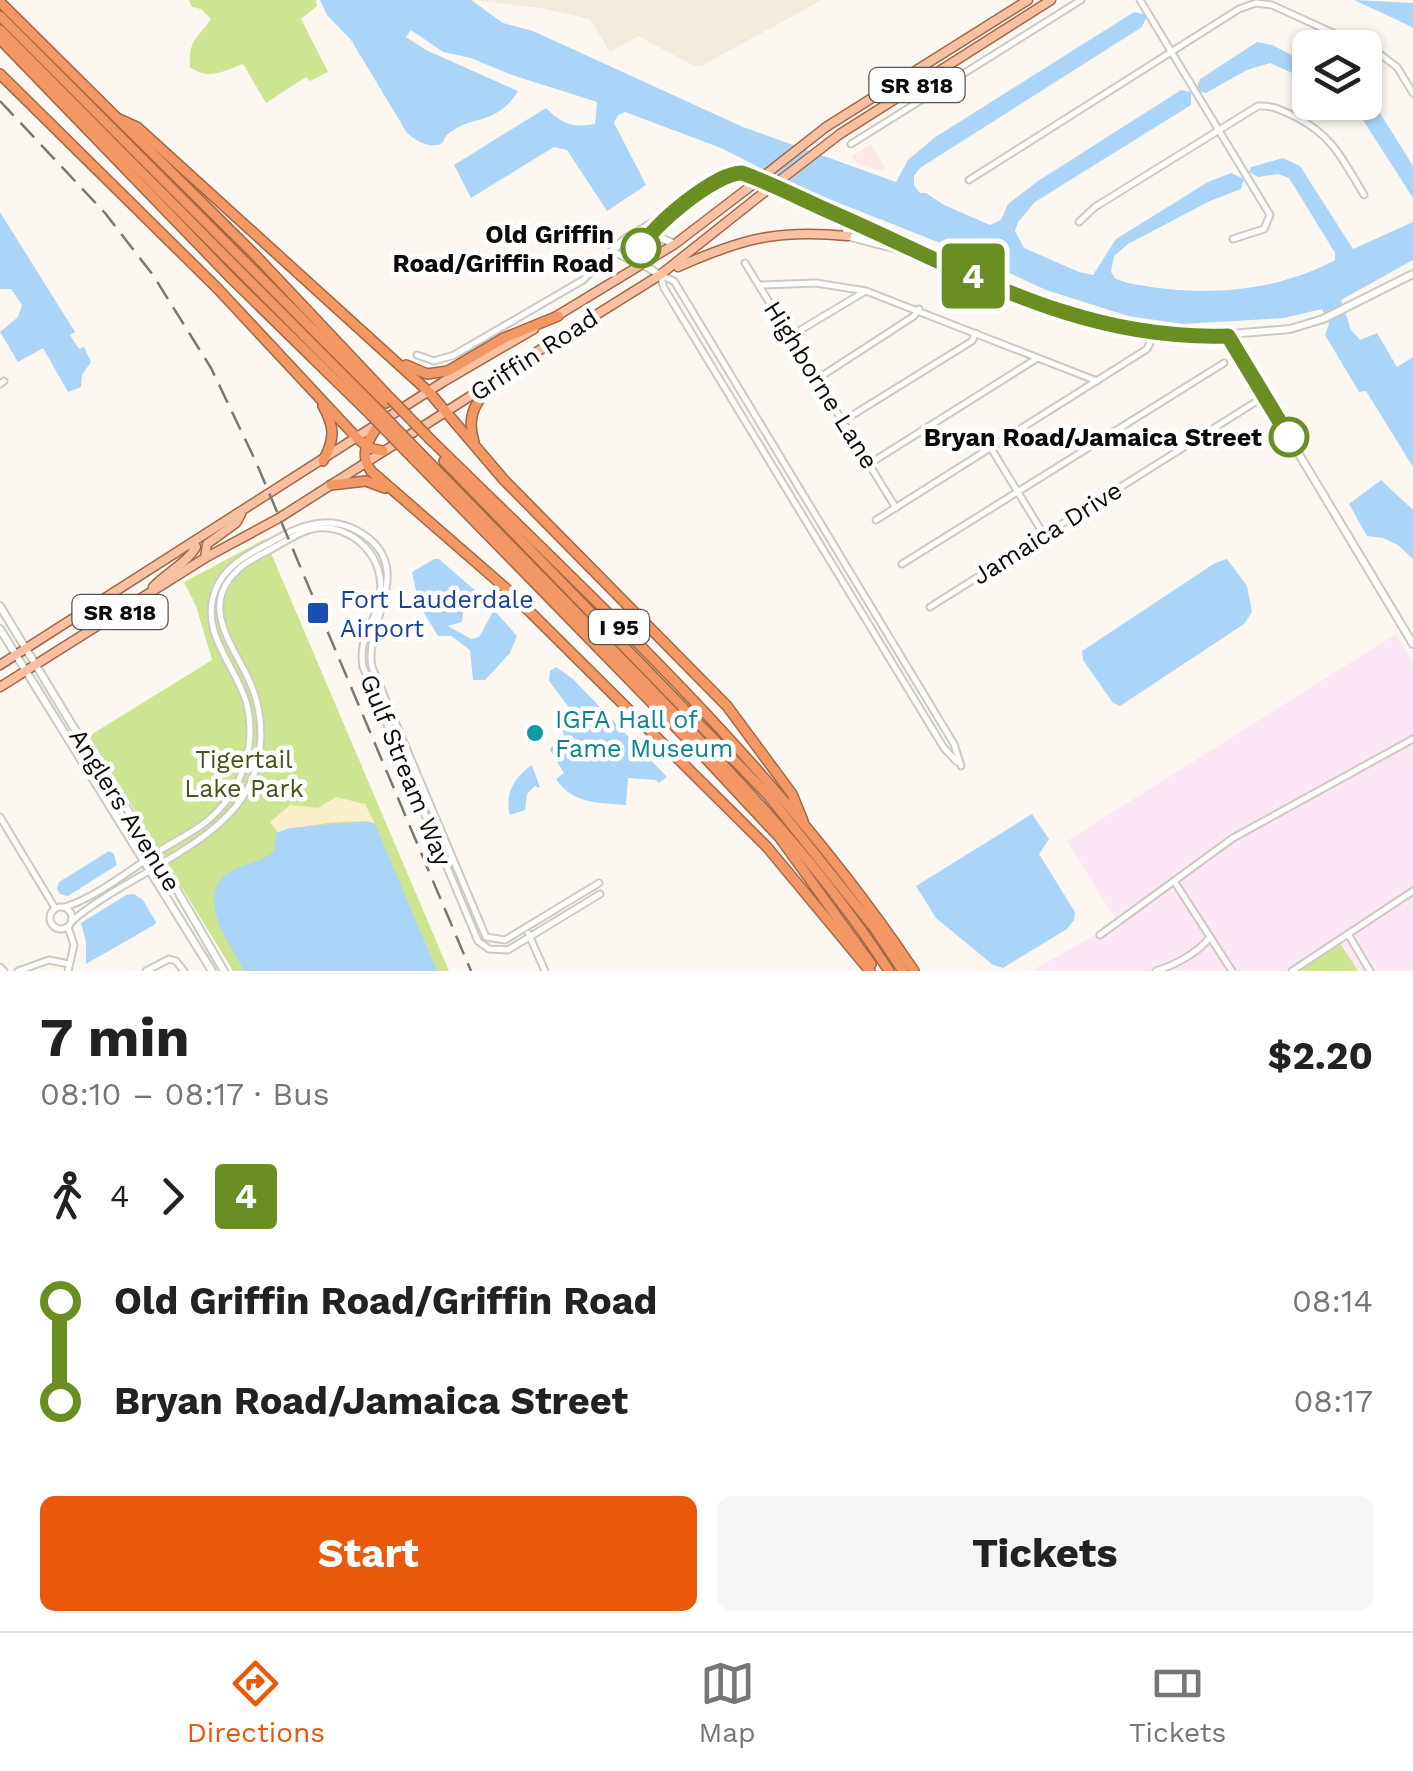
<!DOCTYPE html>
<meta charset="utf-8">
<style>
body{margin:0;font-family:"Work Sans",sans-serif;background:#f6f6f6;color:#222;height:100vh;display:flex;flex-direction:column;font-size:38px;white-space:nowrap}
*{box-sizing:border-box;margin:0}
p{font-size:32px;color:#767676}
.icon{flex:none;width:55px;height:55px;fill:none;stroke:currentColor;stroke-width:2;stroke-linecap:round;stroke-linejoin:round}
.map{position:relative;height:971px;overflow:hidden}
.sheet{display:flex;flex-direction:column;background:#fff;flex:1}
.sheet>*{flex:none}
.badge{padding:0 20px;border-radius:8px;font-size:35px;line-height:65px}
.fabs{position:absolute;left:1292px;top:30px;display:grid;gap:20px}
.fabs a{display:grid;place-items:center;width:90px;height:90px;border-radius:15px;background:#fff;box-shadow:0 2px 8px #0004;font-size:50px}
.map>.badge{position:absolute;translate:-50% -50%;box-shadow:0 0 0 5px #fff}
.legs{display:flex;align-items:center;gap:15px;height:110px;padding:0 40px;font-size:32px}
.legs p{margin-inline-start:auto}
.overview{display:flex;align-items:center;justify-content:space-between;height:170px;padding:0 40px}
h1{font-size:55px;font-weight:700;line-height:75px}
.cta{display:flex;gap:20px;margin-top:auto;padding:20px 40px}
.cta a{flex:1;height:115px;border-radius:15px;background:#ea580c;color:#fff;font-size:40px;font-weight:700;line-height:115px;text-align:center}
.cta a+a{background:#f6f6f6;color:#222}
ul{padding:0 40px;list-style:none}
li{display:flex;align-items:center;gap:35px;height:100px;font-size:38px}
li i{display:grid;place-items:center;width:15px;height:100%;margin:0 12px;background:currentColor}
li i::after{content:'';width:25px;height:25px;margin:-12px;border:8px solid;border-radius:50%;background:#fff}
li p{margin-inline-start:auto}
li:first-child i{background:linear-gradient(#0000 50%,currentColor 0)}
li:last-child i{background:linear-gradient(currentColor 50%,#0000 0)}
.tab-bar{display:flex;justify-content:space-around;align-items:center;height:140px;border-top:2px solid #e0e0e0;background:#fff;font-size:28px;color:#767676}
.tab-bar a{display:grid;justify-items:center;gap:5px}
.tab-bar .active{color:#ea580c}
.map>svg:first-child{display:block}
.commercial{fill:#fce7f6}
.industrial{fill:#fee9e6}
.built{fill:#f3ebde}
.green{fill:#cde591}
.sand{fill:#f9efc9}
.water{fill:#abd5f8}
.lines{fill:none;stroke-linecap:round;stroke-linejoin:round}
.minor-casing{stroke:#cdc9c3;stroke-width:9}
.tertiary-casing{stroke:#cdc9c3;stroke-width:10}
.primary-casing{stroke:#a26745;stroke-width:11}
.motorway-casing{stroke:#a26745;stroke-width:12}
.minor{stroke:#fff;stroke-width:5}
.tertiary{stroke:#fff;stroke-width:6}
.primary{stroke:#f8c1a3;stroke-width:8}
.motorway{stroke:#f39865;stroke-width:9}
.rail{stroke:#7b7874;stroke-width:2.5;stroke-dasharray:20 10;stroke-linecap:butt}
.primary-bridge-casing{stroke:#a26745;stroke-width:11;stroke-linecap:butt}
.motorway-bridge-casing{stroke:#a26745;stroke-width:12;stroke-linecap:butt}
.primary-bridge{stroke:#f8c1a3;stroke-width:8}
.motorway-bridge{stroke:#f39865;stroke-width:9}
.line-1-casing{stroke:#fff;stroke-width:22}
.line-1{stroke:#6b8e23;stroke-width:15}
.stop-1-dot{fill:#fff;stroke:#6b8e23;stroke-width:5}
.transit-dot{fill:#1a4fb4;stroke:#fff;stroke-width:4}
.culture-dot{fill:#0f9aa8;stroke:#fff;stroke-width:4}
.labels{text-anchor:middle;dominant-baseline:central;stroke-width:9;stroke-linejoin:round;paint-order:stroke}
.shield{fill:#fff;stroke:#565453;stroke-width:2.5}
.shield-label{font-size:22px;font-weight:bold;fill:#0d0b09}
.stop-label{font-size:25px;font-weight:bold;fill:#0d0b09;stroke:#fff;text-anchor:end}
.street-label{font-size:25px;fill:#0d0b09;stroke:#fff}
.transit-label{font-size:25px;fill:#164399;stroke:#fff;text-anchor:start}
.culture-label{font-size:25px;fill:#0d838f;stroke:#fff;text-anchor:start}
.park-label{font-size:25px;fill:#465419;stroke:#fff}
</style>
<div class="map">
<svg width="1413" height="971" viewBox="0 0 1413 971">
<rect width="100%" height="100%" fill="#fcf8f1"/>
<!-- commercial -->
<polygon class="commercial" points="1396,634 1413,662 1413,971 1031,971 1113,925 1114,917 1067,841"/>
<!-- industrial -->
<polygon class="industrial" points="871,144 886,169 882,171 857,164 852,156"/>
<!-- built -->
<polygon class="built" points="473,0 822,0 701,66 694,66 638,36 610,52 590,19 540,8"/>
<!-- green -->
<g class="green">
<path d="M189,0H316L317,6L301,19L328,72L310,81L306,77L266,103L243,64C223,71 209,81 190,67C188,40 198,38 211,19L201,9L192,7Z"/>
<polygon points="265,539 449,971 233,971 89,736 212,660 196,606 184,582"/>
<polygon points="1340,943 1358,971 1296,971"/>
</g>
<!-- sand -->
<path class="sand" d="M336,797L365,804L375,824C357,817 297,826 278,833L270,822L290,805L318,808Z"/>
<!-- water -->
<g class="water">
<path d="M320,0H471L503,23L533,31L743,127L896,182L908,160L934,138L1134,12L1144,14L1146,18L1142,27L920,168L914,176V185L920,193H926L944,205L990,225L1001,220L1008,204L1038,181L1181,90L1191,92V105L1035,202L1018,222L1015,231L1024,248L1079,272L1093,275L1116,239L1208,182L1231,173L1244,179L1241,189L1210,201L1128,244L1114,256L1111,272L1116,279L1128,283C1197,297 1272,294 1335,260V253L1289,178L1278,174L1258,177L1249,172L1251,167L1283,158L1300,166L1353,249L1413,222V260L1341,300L1351,330L1360,340L1377,333L1397,367L1413,357V467L1366,391L1359,392L1325,335L1329,324L1322,309L1284,318L1183,324L1128,316L1046,290L968,254L796,186L721,148L625,112L618,115L614,123L646,185L607,211L567,150L554,147L471,198L454,165L546,108C562,124 573,128 595,124L597,102L512,75L471,58L443,52L411,30L406,37L426,50L518,91C497,126 470,115 448,134C443,138 445,144 437,145C427,148 414,139 407,133L351,40L327,15Z"/>
<polygon points="1354,0 1413,3 1413,28 1408,25"/>
<polygon points="1257,42 1272,45 1310,64 1310,81 1270,63 1247,70 1206,93 1200,92 1197,87 1200,79"/>
<polygon points="1365,89 1413,166 1413,198 1352,103 1365,102"/>
<polygon points="0,212 75,332 70,335 79,349 84,347 91,362 82,375 81,387 68,392 43,348 18,362 0,332 18,317 22,305 11,289 0,289"/>
<polygon points="1381,480 1413,510 1413,559 1398,545 1383,538 1367,536 1349,504"/>
<polygon points="434,559 439,559 478,593 464,606 462,622 448,626 471,639 479,637 494,610 517,636 510,653 485,680 473,680 470,650 451,636 438,636 419,605 412,572"/>
<polygon points="1227,559 1247,586 1252,612 1244,624 1120,706 1113,703 1083,660 1082,651 1215,563"/>
<path d="M556,667L573,679L667,777L659,783L656,780L628,778L626,805C600,803 572,804 556,779L564,773L550,750L552,746L561,747L564,733L554,730L577,718L549,681L550,671Z"/>
<path d="M532,765L540,788L535,786L527,794L525,810L510,815C504,794 515,776 532,765Z"/>
<polygon points="1032,814 1049,839 1039,854 1075,912 1074,920 1067,929 1003,968 993,965 936,918 916,886"/>
<path d="M367,821L375,824L437,971H244C228,940 189,890 237,868C250,862 261,861 274,852L276,833L290,828Z"/>
<polygon points="109,851 114,854 117,865 68,896 60,894 57,889 59,882"/>
<polygon points="134,894 143,900 156,922 154,925 86,964 86,942 81,923 126,895"/>
</g>
<g class="lines">
<defs>
<g id="minor">
<polyline points="1140,0 1270,215 1264,229 1233,239"/>
<polyline points="851,144 1081,0"/>
<polyline points="969,180 1239,9 1256,3 1272,5 1381,55 1397,67 1413,93"/>
<path d="M1079,222L1095,207L1258,106C1273,105 1283,111 1296,117C1333,136 1343,160 1364,195"/>
<polyline points="745,263 896,508"/>
<polyline points="660,275 674,281 954,744 961,766"/>
<polyline points="660,275 664,288 944,748 957,762"/>
<polyline points="759,285 816,283 866,291 1097,381"/>
<polyline points="792,335 864,292"/>
<polyline points="417,355 434,361 454,355 583,280 612,251 640,265"/>
<polyline points="817,379 914,316 919,309"/>
<polyline points="0,384 4,381"/>
<polyline points="843,421 972,341 976,333"/>
<polyline points="991,448 1044,535"/>
<polyline points="869,464 1036,359"/>
<polyline points="876,520 1147,349 1154,334"/>
<polyline points="902,564 1224,363"/>
<polyline points="930,607 1265,396"/>
<polyline points="0,817 55,908"/>
<polyline points="1174,881 1232,971"/>
<circle cx="61" cy="918" r="11"/>
<path d="M65,907C96,897 129,871 156,853C173,842 192,833 207,821C241,793 257,747 247,705C237,666 199,634 215,591C225,562 259,549 284,535C307,523 331,517 356,530C421,565 363,621 372,667L486,937L505,940L599,883"/>
<path d="M72,921C123,877 216,847 247,790C264,758 265,721 252,687C237,649 197,608 237,571C247,560 263,554 275,547C288,540 302,530 317,528C354,525 386,558 380,595C376,624 358,634 363,667L478,941L489,949L508,950L600,894"/>
<polyline points="68,927 74,945 68,971"/>
<polyline points="528,933 545,971"/>
<polyline points="1348,934 1370,971"/>
<polyline points="1100,935 1233,838 1413,739"/>
<polyline points="0,967 4,971"/>
<polyline points="18,971 49,960 69,964"/>
<polyline points="146,971 169,959 176,961 184,971"/>
<path d="M1156,971C1175,965 1198,953 1210,937"/>
<polyline points="1292,971 1413,891"/>
</g>
<g id="tertiary">
<polyline points="838,217 845,225 847,236 920,255"/>
<polyline points="656,226 661,238 675,244"/>
<polyline points="612,251 625,239 657,220"/>
<path d="M660,275L639,262C638,229 707,182 736,172L1057,312L1128,331L1194,337L1290,329L1323,319L1413,274"/>
<polyline points="1228,336 1413,644"/>
<polyline points="0,606 80,738 149,842 224,971"/>
<polyline points="0,629 212,971"/>
</g>
<g id="primary">
<polyline points="826,127 1028,0"/>
<polyline points="840,134 1051,0"/>
<path d="M678,267C741,239 777,229 847,236"/>
<polyline points="555,317 675,244 747,189"/>
<polyline points="519,363 660,275 757,198"/>
<polyline points="205,558 207,544 236,523 241,514"/>
<path d="M153,587C166,573 187,563 196,547L194,543"/>
<polyline points="0,665 443,382 534,329"/>
<polyline points="0,687 205,558 279,518 491,383"/>
</g>
<g id="motorway">
<polyline points="0,2 256,256 391,399"/>
<polyline points="0,16 386,403"/>
<polyline points="0,30 377,409"/>
<polyline points="0,39 232,279 370,414"/>
<polyline points="0,74 218,289 357,438 369,448 383,451"/>
<polyline points="119,119 137,127 429,392 504,480 727,706 792,794 803,821"/>
<polyline points="406,365 427,374 448,371 504,338 558,316"/>
<path d="M379,424C368,440 359,454 371,471L509,591L767,847L870,971"/>
<path d="M429,438C600,606 781,771 914,971"/>
<path d="M474,442C461,401 494,386 521,362"/>
<path d="M414,447C490,525 566,603 643,681C731,772 820,863 889,971"/>
<polyline points="407,452 698,750 780,838 871,964"/>
<path d="M323,461C335,439 335,427 323,406"/>
<polyline points="444,461 767,794 875,929 903,971"/>
<polyline points="331,485 366,481 385,488"/>
</g>
</defs>
<!-- minor casing -->
<use href="#minor" class="minor-casing"/>
<!-- tertiary casing -->
<use href="#tertiary" class="tertiary-casing"/>
<!-- primary casing -->
<use href="#primary" class="primary-casing"/>
<!-- motorway casing -->
<use href="#motorway" class="motorway-casing"/>
<!-- minor -->
<use href="#minor" class="minor"/>
<!-- tertiary -->
<use href="#tertiary" class="tertiary"/>
<!-- primary -->
<use href="#primary" class="primary"/>
<!-- motorway -->
<use href="#motorway" class="motorway"/>
<!-- rail -->
<polyline class="rail" points="0,101 105,213 153,275 211,368 256,462 471,971"/>
<defs>
<g id="primary-bridge">
<polyline points="747,189 826,127"/>
<polyline points="757,198 840,134"/>
</g>
<g id="motorway-bridge">
<polyline points="391,399 429,438"/>
<polyline points="377,409 414,447"/>
<polyline points="370,414 407,452"/>
</g>
</defs>
<!-- primary-bridge casing -->
<use href="#primary-bridge" class="primary-bridge-casing"/>
<!-- motorway-bridge casing -->
<use href="#motorway-bridge" class="motorway-bridge-casing"/>
<!-- primary-bridge -->
<use href="#primary-bridge" class="primary-bridge"/>
<!-- motorway-bridge -->
<use href="#motorway-bridge" class="motorway-bridge"/>
</g>
<g class="lines">
<defs>
<path id="line-1" d="M641,248C652,225 717,172 742,173C773,184 803,200 833,213C966,271 1078,341 1228,336L1289,437"/>
</defs>
<!-- line-1 casing -->
<use href="#line-1" class="line-1-casing"/>
<!-- line-1 -->
<use href="#line-1" class="line-1"/>
</g>
<!-- markers -->
<g class="stop-1-dot">
<circle cx="641" cy="248" r="18"/>
<circle cx="1289" cy="437" r="18"/>
</g>
<rect class="transit-dot" x="306" y="601" width="24" height="24" rx="5"/>
<circle class="culture-dot" cx="535" cy="733" r="10"/>
<g class="labels">
<!-- shield labels -->
<g class="shield">
<rect x="869.5" y="68" width="95" height="34" rx="8"/>
<rect x="72.5" y="595" width="95" height="34" rx="8"/>
<rect x="589" y="610" width="60" height="34" rx="8"/>
</g>
<g class="shield-label">
<text x="917" y="85">SR 818</text>
<text x="120" y="612">SR 818</text>
<text x="619" y="627">I 95</text>
</g>
<!-- stop labels -->
<g class="stop-label">
<text x="614" y="234">Old Griffin<tspan x="614" dy="29">Road/Griffin Road</tspan></text>
<text x="1262" y="437">Bryan Road/Jamaica Street</text>
</g>
<!-- street labels -->
<g class="street-label">
<text transform="translate(534 355) rotate(-33)">Griffin Road</text>
<text transform="translate(821 385) rotate(58)">Highborne Lane</text>
<text transform="translate(1047 533) rotate(-32)">Jamaica Drive</text>
<text transform="translate(406 770) rotate(68)">Gulf Stream Way</text>
<text transform="translate(125 810) rotate(58)">Anglers Avenue</text>
</g>
<!-- transit labels -->
<g class="transit-label">
<text x="340" y="599">Fort Lauderdale<tspan x="340" dy="29">Airport</tspan></text>
</g>
<!-- culture labels -->
<g class="culture-label">
<text x="555" y="719">IGFA Hall of<tspan x="555" dy="29">Fame Museum</tspan></text>
</g>
<!-- park labels -->
<g class="park-label">
<text x="244" y="759">Tigertail<tspan x="244" dy="29">Lake Park</tspan></text>
</g>
</g>
</svg>
<div class="fabs">
<a><svg class="icon" aria-label="layers" viewBox="0 0 24 24"><path d="M12 4l9 5-9 5-9-5zM3 14l9 5 9-5"/></svg></a>
</div>
<b class="badge" style="left:973px;top:276px;background:#6b8e23;color:#fff">4</b>
</div>
<section class="sheet">
<div class="overview"><div><h1>7 min</h1><p>08:10 – 08:17 · Bus</p></div><b>$2.20</b></div>
<div class="legs"><svg class="icon" aria-label="walk" viewBox="0 0 24 24"><circle cx="13" cy="4" r="2"/><path d="M13 8l-2 6 4 7M11 14l-3 7M7 12l3-4h3l4 4"/></svg>4<svg class="icon" aria-label="forward" viewBox="0 0 24 24"><path d="M9 5l7 7-7 7"/></svg><b class="badge" style="background:#6b8e23;color:#fff">4</b></div>
<ul>
<li><i style="color:#6b8e23"></i><b>Old Griffin Road/Griffin Road</b><p>08:14</p></li>
<li><i style="color:#6b8e23"></i><b>Bryan Road/Jamaica Street</b><p>08:17</p></li>
</ul>
<div class="cta"><a>Start</a><a>Tickets</a></div>
</section>
<nav class="tab-bar">
<a class="active"><svg class="icon" aria-label="directions" viewBox="0 0 24 24"><path d="M12 3l9 9-9 9-9-9zM9 14v-3h6M13 9l2 2-2 2"/></svg>Directions</a>
<a><svg class="icon" aria-label="map" viewBox="0 0 24 24"><path d="M3 6l6-2 6 2 6-2v14l-6 2-6-2-6 2zM9 4v14M15 6v14"/></svg>Map</a>
<a><svg class="icon" aria-label="tickets" viewBox="0 0 24 24"><path d="M3 7h18v10H3zM15 7v10"/></svg>Tickets</a>
</nav>
